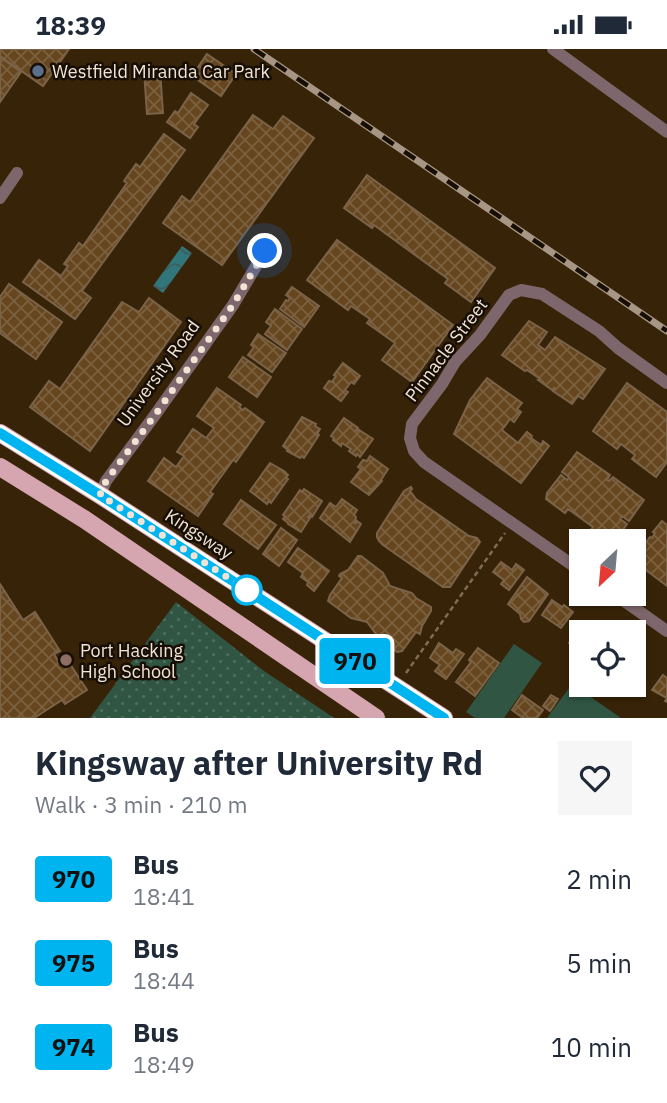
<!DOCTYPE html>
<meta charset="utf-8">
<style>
body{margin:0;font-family:"IBM Plex Sans",sans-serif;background:#f6f6f7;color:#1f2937;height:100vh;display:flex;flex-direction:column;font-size:26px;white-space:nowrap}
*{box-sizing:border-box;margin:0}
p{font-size:23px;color:#747a83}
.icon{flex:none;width:38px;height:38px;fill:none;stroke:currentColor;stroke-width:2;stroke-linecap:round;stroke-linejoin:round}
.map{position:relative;height:669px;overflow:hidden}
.drawer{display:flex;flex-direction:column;background:#fff;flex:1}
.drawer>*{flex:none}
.badge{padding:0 14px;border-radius:5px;font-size:24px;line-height:46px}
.needle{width:46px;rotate:206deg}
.buttons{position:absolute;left:569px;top:480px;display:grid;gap:14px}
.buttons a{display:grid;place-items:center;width:77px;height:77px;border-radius:0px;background:#fff;box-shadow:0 2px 5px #0004;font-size:35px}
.you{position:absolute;width:35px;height:35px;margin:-18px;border:5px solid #fff;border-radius:50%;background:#1a73e8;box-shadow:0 0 0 10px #1a73e833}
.map>.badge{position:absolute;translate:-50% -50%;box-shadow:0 0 0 4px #fff}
.round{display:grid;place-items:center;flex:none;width:74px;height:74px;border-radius:0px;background:#f6f6f7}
.head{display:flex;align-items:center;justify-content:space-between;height:119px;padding:0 35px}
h1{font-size:33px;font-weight:700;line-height:52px}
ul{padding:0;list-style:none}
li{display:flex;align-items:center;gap:21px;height:84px;padding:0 35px}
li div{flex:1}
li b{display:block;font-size:26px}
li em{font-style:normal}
li .badge{min-width:77px;font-weight:700;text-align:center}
.status{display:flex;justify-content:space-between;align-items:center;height:49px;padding:0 35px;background:#fff;direction:ltr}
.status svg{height:19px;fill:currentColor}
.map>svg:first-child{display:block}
.green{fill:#305543}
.park{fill:url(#park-dots)}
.water{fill:url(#water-waves)}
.building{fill:url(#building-cross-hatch);stroke:#7a6348;stroke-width:2}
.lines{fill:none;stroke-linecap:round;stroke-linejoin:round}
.path{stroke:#7e6c56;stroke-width:2.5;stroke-dasharray:5 3.5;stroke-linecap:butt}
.street{stroke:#7e676c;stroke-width:12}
.primary{stroke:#d5a5b0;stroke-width:18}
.rail-casing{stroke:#a79683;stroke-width:7}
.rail{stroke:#170e05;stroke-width:4.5;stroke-dasharray:13;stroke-linecap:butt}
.line-casing{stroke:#fff;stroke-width:16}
.line{stroke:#00b5ef;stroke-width:10}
.walk{stroke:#f2e4d5;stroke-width:7;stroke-dasharray:0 12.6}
.service-dot{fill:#5c6f8a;stroke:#170e05;stroke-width:2.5}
.stop-dot{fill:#fff;stroke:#00b5ef;stroke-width:3.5}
.education-dot{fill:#8d6e63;stroke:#170e05;stroke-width:2.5}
.labels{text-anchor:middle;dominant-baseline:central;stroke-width:5;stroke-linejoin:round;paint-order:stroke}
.poi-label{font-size:18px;fill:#f2e4d5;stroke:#170e05;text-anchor:start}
.street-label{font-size:18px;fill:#f2e4d5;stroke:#170e05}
</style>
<div class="status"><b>18:39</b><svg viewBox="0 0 49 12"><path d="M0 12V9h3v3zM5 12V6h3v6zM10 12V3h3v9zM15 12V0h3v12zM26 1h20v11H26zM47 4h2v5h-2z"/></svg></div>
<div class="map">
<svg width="667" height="669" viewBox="0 0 667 669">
<defs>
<pattern id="park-dots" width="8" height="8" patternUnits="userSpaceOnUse" patternTransform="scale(1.75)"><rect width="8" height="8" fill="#305543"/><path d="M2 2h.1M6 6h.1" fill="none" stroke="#4e6d5d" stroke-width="1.8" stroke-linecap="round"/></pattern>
<pattern id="water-waves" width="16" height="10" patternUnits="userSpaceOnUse" patternTransform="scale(1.75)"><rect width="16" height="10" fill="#31767a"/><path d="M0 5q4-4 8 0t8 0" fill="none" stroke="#3d5d5d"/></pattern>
<pattern id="building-cross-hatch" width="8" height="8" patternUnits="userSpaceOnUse" patternTransform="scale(1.75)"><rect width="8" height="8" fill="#65461f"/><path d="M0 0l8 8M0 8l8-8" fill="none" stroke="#7c613f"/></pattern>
</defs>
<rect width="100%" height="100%" fill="#372308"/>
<!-- green -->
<g class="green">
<polygon points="514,595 542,614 504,669 475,669 466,663"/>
<polygon points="572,635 621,669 547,669"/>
</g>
<!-- park -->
<polygon class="park" points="176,553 264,622 334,669 90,669"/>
<!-- water -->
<polygon class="water" points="182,197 192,204 163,244 153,237"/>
<!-- building -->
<g class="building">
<polygon points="0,0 60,0 39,30 0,3"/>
<polygon points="0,0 69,0 43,37 0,7"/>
<polygon points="207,5 236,25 221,47 192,27"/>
<polygon points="0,8 21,23 0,53"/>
<polygon points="160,21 163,64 147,65 144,22"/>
<polygon points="191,44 208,56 194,75 198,78 190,89 167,73 175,62 178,64"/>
<polygon points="253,66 273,80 283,67 314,89 222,216 163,174 182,147 190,153"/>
<polygon points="164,85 185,101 82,242 91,249 75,270 23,233 39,211 61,227 68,217 64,215 79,194 83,197 127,134 124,132 136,115 140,118"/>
<polygon points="367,126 495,219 471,253 445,234 448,230 374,176 372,179 344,159"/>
<polygon points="337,191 453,276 412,333 382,311 395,294 367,274 370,270 351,257 348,261 307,231"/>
<polygon points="9,235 62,273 36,310 0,284 0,248"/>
<polygon points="292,238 319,257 304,278 280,260 286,251 288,252 290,249 286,246"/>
<polygon points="149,249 181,273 90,402 30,358 49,332 60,340 122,253 139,263"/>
<polygon points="275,260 302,280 287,301 265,285 271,277 266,273"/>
<polygon points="529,272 547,283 538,296 545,301 555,288 605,320 583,350 578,347 572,355 553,342 555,340 554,339 552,341 538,331 540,330 527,321 525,322 502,306"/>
<polygon points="258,285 286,304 272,323 248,306 254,298 251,296"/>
<polygon points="243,308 271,328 257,348 229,328"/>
<polygon points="343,314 360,327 354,335 351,333 345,341 348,343 341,352 324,339 329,332 332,333 336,327 334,326"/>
<polygon points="487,329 522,354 517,360 521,363 514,373 510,370 502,381 518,394 527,383 532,387 531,389 541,396 543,392 549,397 521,434 454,385 470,351"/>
<polygon points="627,334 667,363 667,413 656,428 632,410 635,406 621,395 617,400 593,382"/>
<polygon points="217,339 241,356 239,358 243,361 245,359 264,373 236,413 233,411 210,443 213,445 198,467 148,432 164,409 176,418 184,407 177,403 193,380 206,389 214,379 197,367"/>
<polygon points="302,368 316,375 315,377 320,380 317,385 319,386 304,409 302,407 300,409 287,402 288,401 283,397"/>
<polygon points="344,369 358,379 356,381 357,382 359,381 373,390 360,408 357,405 356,407 349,402 351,400 342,394 341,397 333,391 334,389 331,387"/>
<polygon points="577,403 610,426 607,431 609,432 613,428 644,451 629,472 622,467 620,470 627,475 615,492 604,492 590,482 593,478 568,460 565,464 546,450 547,444 561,426 567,431 569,428 562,423"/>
<polygon points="370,407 388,420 381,431 382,432 369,446 351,433 361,420 358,418 363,411 367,412"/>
<polygon points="270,414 284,422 288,426 286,429 288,430 271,454 269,452 267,455 250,442"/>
<polygon points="411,438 412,440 410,442 416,450 469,487 477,489 480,493 450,538 443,538 383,496 379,492 377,488 377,484 404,442"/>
<polygon points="304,440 322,452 312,468 310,466 308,468 310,469 301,483 288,475 288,474 283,470 285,468 283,466 300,441 302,443"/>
<polygon points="342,450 357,461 354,466 356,468 355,474 356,474 357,472 361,475 350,493 320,469 330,454 336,458"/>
<polygon points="241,451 276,476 258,500 224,475"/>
<polygon points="662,472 667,476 667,537 634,512 634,509 650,488 652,489 655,484 653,483"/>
<polygon points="281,479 297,491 279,517 263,505"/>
<polygon points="298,499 329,522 314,542 307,536 308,533 301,528 303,524 288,513"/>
<polygon points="358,507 361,507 383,524 390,537 412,544 416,549 431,558 431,562 422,577 420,585 416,583 402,602 397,603 379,589 367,573 351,569 328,552 330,546 342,529 339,527 340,525 348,521"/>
<polygon points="501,513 512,521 516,515 524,521 509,541 501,535 504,531 493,523"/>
<polygon points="527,528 548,545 529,572 524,573 521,570 520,565 508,555"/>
<polygon points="0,535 23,571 35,563 60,602 54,605 59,614 66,609 87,641 65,655 62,651 34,669 0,669"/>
<polygon points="552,551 562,558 564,556 573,563 561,579 542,566"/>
<polygon points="598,572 608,579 606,583 581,583 581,602 569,594 584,574 593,580"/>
<polygon points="439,594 453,604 456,600 464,605 446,630 435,622 440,616 430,609"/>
<polygon points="478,599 499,614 475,647 456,633 471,613 469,611"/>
<polygon points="663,626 667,629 667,653 665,652 667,649 652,641"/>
<polygon points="522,646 543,661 537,669 523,669 512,661"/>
<polygon points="551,646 558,650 550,662 543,657"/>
</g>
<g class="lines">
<!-- path -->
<polyline class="path" points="406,624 505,484"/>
<!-- street -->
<g class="street">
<polyline points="553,0 667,83"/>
<polyline points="0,149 17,124"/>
<polyline points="100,446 106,432 155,366 233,256 265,202"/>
<polyline points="581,522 424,413 414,402 410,389 412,375 442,335 455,313 480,286 509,246 521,241 542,245 599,282 618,299 667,334"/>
<polyline points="613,544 667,582"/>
</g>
<!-- primary -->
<g class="primary">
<polyline points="0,384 100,446 444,669"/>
<polyline points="0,418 84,470 376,669"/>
</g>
<defs>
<polyline id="rail" points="254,0 667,282"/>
</defs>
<!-- rail casing -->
<use href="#rail" class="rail-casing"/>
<!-- rail -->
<use href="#rail" class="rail"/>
</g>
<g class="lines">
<defs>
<polyline id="line" points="0,384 100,446 444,669"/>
</defs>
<!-- line casing -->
<use href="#line" class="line-casing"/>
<!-- line -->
<use href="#line" class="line"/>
<!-- walk -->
<polyline class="walk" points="247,541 100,446 106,432 155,366 233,256 265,202"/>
</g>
<!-- markers -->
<circle class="service-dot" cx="38" cy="22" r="7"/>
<circle class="stop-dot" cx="247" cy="541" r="14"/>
<circle class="education-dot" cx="66" cy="611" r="7"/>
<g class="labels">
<!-- poi labels -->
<g class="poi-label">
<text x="52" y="22">Westfield Miranda Car Park</text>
<text x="80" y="601">Port Hacking<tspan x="80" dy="21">High School</tspan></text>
</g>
<!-- street labels -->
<g class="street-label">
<text transform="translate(446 301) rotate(-53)">Pinnacle Street</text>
<text transform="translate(158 324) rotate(-54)">University Road</text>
<text transform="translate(199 485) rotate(33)">Kingsway</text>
</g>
</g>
</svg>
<div class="buttons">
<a><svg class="needle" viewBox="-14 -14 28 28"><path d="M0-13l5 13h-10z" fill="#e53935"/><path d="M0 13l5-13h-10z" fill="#747a83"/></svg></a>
<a><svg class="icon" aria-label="locate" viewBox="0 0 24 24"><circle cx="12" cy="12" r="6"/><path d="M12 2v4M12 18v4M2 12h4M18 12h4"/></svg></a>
</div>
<div class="you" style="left:265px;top:202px"></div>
<b class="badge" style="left:355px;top:612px;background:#00b5ef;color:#111">970</b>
</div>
<section class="drawer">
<div class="head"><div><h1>Kingsway after University Rd</h1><p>Walk · 3 min · 210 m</p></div><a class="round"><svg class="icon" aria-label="heart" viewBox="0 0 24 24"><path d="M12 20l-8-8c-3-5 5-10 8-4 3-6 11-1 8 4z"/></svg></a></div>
<ul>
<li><span class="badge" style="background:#00b5ef;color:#111">970</span><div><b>Bus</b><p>18:41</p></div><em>2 min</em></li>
<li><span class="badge" style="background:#00b5ef;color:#111">975</span><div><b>Bus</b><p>18:44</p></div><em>5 min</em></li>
<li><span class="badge" style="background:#00b5ef;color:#111">974</span><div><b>Bus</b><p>18:49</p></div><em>10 min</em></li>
</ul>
</section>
